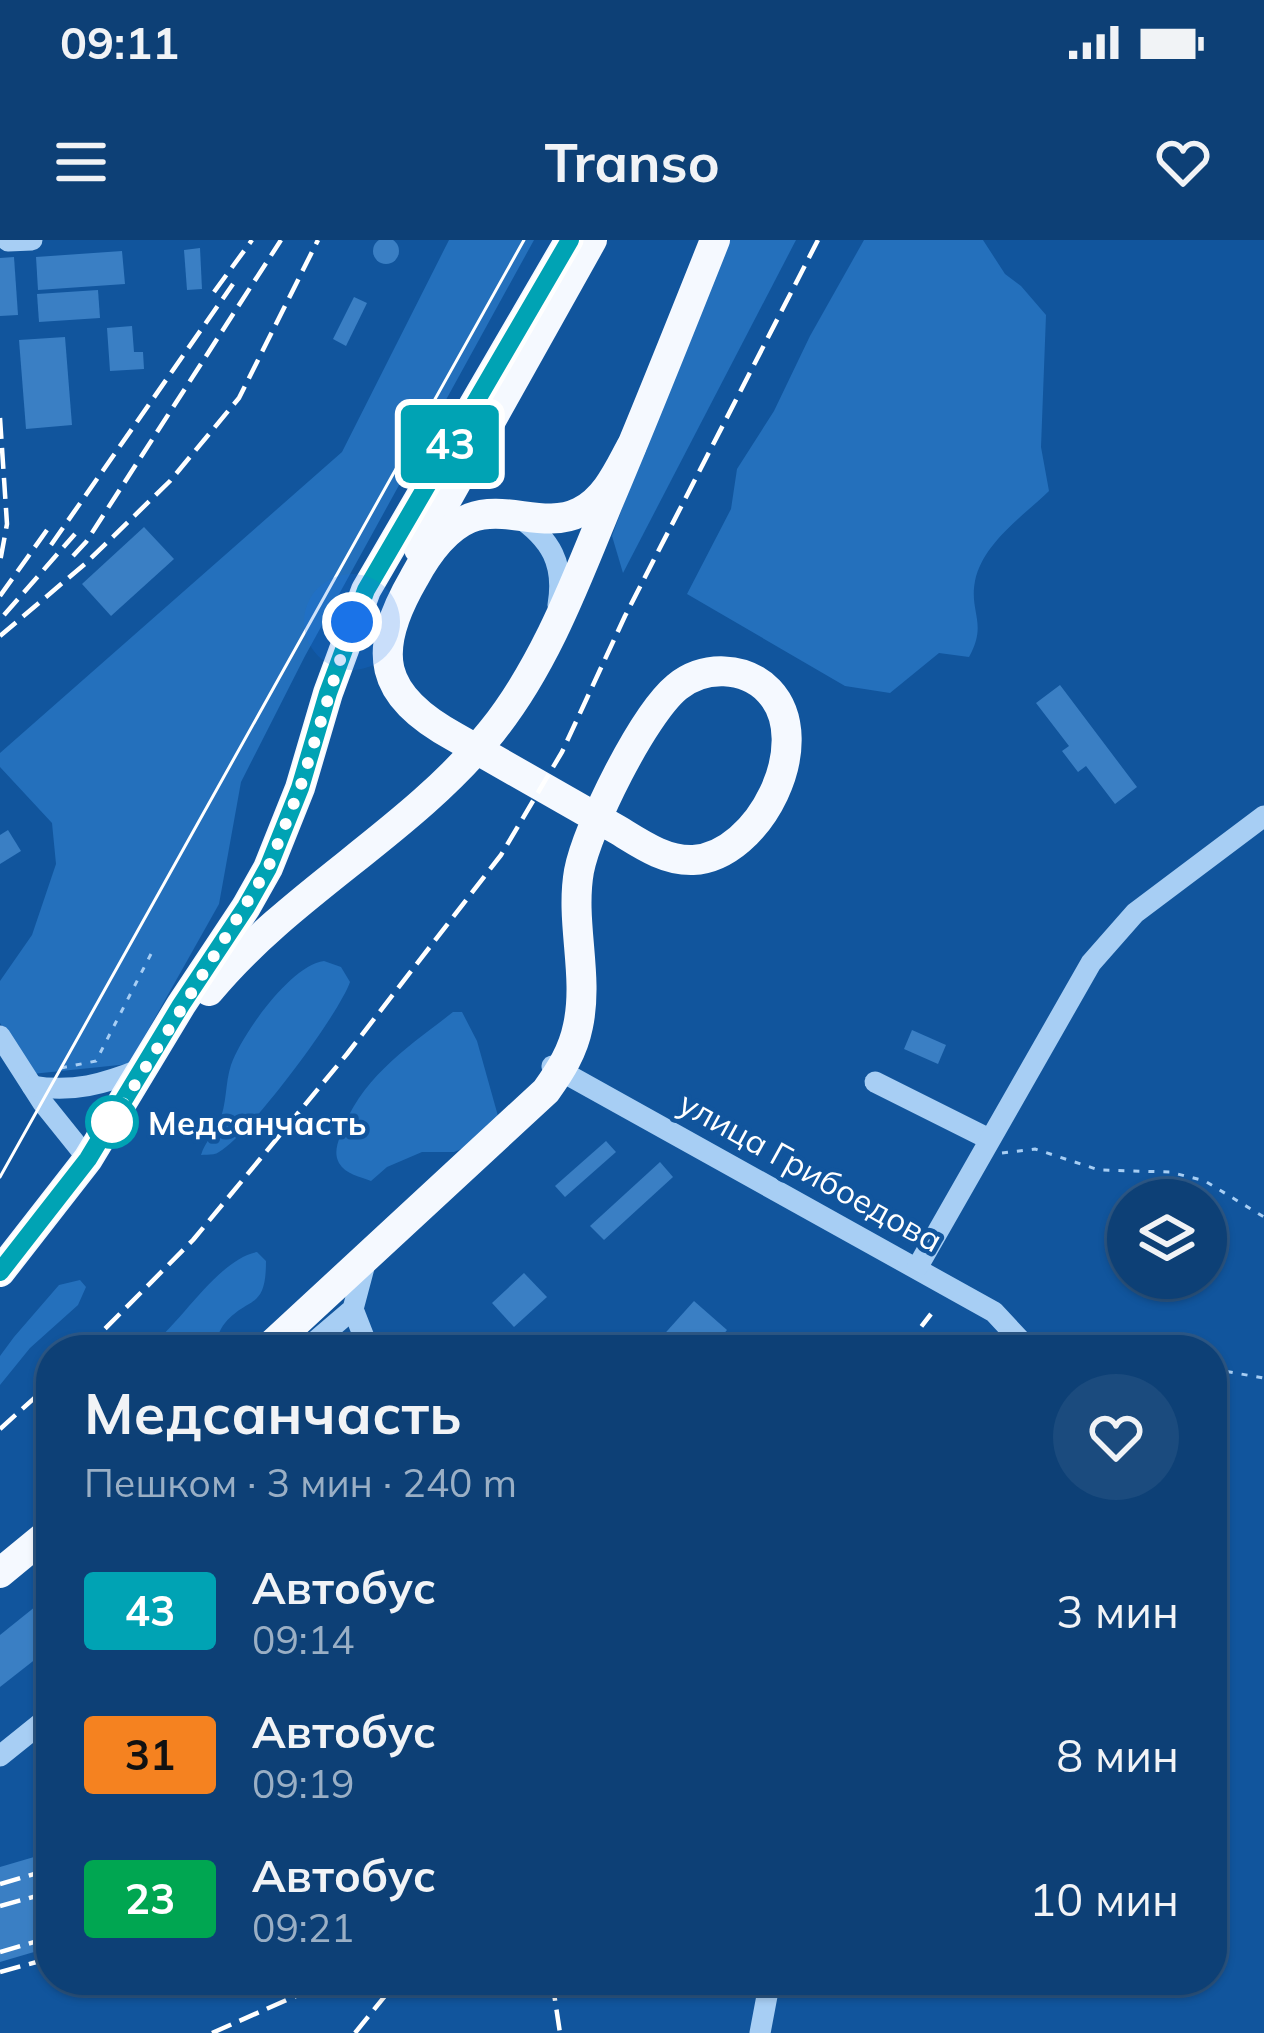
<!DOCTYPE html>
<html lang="ru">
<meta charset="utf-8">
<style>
body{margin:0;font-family:Mulish,sans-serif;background:#1b4b7e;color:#f1f3f6;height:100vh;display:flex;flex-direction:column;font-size:45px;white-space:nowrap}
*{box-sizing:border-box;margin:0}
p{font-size:39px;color:#9aafc5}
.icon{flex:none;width:66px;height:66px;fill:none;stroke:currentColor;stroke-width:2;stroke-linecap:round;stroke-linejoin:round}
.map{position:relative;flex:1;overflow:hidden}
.panel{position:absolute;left:36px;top:1095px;width:1191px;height:660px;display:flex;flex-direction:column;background:#0d4076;border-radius:48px;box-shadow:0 3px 9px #0004,0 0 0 3px #2d5988}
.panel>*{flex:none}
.badge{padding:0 24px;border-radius:9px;font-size:42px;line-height:78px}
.tools{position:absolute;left:1107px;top:939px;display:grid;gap:24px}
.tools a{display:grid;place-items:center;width:120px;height:120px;border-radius:50%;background:#0d4076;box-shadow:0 3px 9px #0004,0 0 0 3px #2d5988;font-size:60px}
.you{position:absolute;width:60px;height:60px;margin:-30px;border:9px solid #fff;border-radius:50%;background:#1a73e8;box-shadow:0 0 0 18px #1a73e833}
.map>.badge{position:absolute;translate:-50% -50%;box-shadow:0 0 0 6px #fff}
.round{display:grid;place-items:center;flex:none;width:126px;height:126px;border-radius:63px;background:#1b4b7e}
.head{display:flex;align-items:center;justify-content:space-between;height:204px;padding:0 48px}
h1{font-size:57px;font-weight:700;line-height:90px}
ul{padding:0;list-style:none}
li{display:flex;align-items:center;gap:36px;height:144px;padding:0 48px}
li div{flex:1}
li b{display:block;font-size:45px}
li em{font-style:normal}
li .badge{min-width:132px;font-weight:700;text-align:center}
.status{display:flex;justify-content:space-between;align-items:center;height:84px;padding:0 60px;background:#0d4076;direction:ltr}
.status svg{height:33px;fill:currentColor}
header{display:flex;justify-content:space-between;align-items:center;height:156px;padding:0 48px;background:#0d4076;font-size:54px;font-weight:700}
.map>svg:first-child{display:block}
.green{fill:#2470bc}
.building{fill:#3a7fc4}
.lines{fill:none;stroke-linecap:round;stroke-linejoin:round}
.path{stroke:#a7cef4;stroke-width:3;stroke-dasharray:6 9;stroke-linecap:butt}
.minor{stroke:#a7cef4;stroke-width:21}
.major{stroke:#f5f9ff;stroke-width:30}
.tram{stroke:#fff;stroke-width:3}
.rail{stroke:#fff;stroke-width:4.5;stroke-dasharray:21 9;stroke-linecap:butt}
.line-casing{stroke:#fff;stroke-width:27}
.line{stroke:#00a3b4;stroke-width:18}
.walk{stroke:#fff;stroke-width:12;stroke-dasharray:0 21.6}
.stop-dot{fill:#fff;stroke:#00a3b4;stroke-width:6}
.labels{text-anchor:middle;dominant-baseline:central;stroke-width:9;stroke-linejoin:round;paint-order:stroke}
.stop-label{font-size:33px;font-weight:bold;fill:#fff;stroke:#11559d;text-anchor:start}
.street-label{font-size:33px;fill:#fff;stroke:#11559d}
</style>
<div class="status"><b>09:11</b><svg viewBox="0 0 49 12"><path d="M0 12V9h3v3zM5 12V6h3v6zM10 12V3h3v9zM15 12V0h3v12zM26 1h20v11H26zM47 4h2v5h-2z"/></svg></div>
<header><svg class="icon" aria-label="menu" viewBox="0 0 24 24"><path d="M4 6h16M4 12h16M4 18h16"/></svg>Transo<svg class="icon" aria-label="heart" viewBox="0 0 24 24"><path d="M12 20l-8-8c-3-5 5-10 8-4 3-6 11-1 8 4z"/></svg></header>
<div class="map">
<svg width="1264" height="1793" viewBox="0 0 1264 1793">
<rect width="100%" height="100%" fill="#11559d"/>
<!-- green -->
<g class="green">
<polygon points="449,0 534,0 305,416 241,542 219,664 129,824 32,834 0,783 0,741 32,695 56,624 52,583 0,527 0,513 342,212"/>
<polygon points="720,0 796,0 623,333 612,296"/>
<path d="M864,0H983L1005,34L1021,46L1046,75L1041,207L1049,251C1022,277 983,303 975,341C969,373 988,383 969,417L939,413L890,453L845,446L687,354L731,269L737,229L774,171L810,96Z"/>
<path d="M324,721L341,727L350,742C338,776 249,895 219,912C214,916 207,914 201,915C205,902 214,894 219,882C227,865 225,843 231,825C242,794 291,725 324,721Z"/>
<path d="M453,772H462L477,801L498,876L471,905L454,912H422L387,927L371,941C361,937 345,934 339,923C334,914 337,905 340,896C360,838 407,808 453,772Z"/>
<path d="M257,1012L266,1021C266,1071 249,1055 225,1083C219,1090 216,1102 211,1110H146C181,1084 217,1020 257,1012Z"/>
<polygon points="80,1040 86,1047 78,1065 30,1108 0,1145 0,1116 14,1097 59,1045"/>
</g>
<!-- building -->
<g class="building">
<circle cx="386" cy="11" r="13"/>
<polygon points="200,8 202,49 187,50 184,10"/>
<polygon points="122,11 125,44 38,50 36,17"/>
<polygon points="14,17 18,75 0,76 0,18"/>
<polygon points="98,50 100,78 39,82 37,54"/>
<polygon points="354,57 367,63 346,106 333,99"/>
<polygon points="132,86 134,112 143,112 144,129 110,131 107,88"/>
<polygon points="65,97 72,185 26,189 19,100"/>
<polygon points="144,287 174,319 111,376 82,344"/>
<polygon points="1060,445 1137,547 1115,564 1086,526 1078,532 1062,511 1069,506 1036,463"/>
<polygon points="8,590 21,611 0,624 0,595"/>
<polygon points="912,790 946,805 938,824 904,809"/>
<polygon points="606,901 616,912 565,957 555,946"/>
<polygon points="660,922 673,937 604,1000 590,986"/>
<polygon points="524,1033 547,1057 514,1087 492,1063"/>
<polygon points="694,1061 727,1090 710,1110 650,1110"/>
<polygon points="51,1354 51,1407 0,1447 0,1395"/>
<polygon points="51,1612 51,1707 0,1722 0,1627"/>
</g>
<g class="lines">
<!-- path -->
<g class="path">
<polyline points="61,828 96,821 153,710"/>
<polyline points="1002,913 1035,909 1099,930 1170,932 1205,941 1264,977"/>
<polyline points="1212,1129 1264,1138"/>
</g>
<!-- minor -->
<g class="minor">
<polyline points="8,1 32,0"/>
<path d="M517,276C551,299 565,324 558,365"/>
<polyline points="0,796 43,863 88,919"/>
<polyline points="552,826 994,1072 1021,1101 1023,1110"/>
<polyline points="875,842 989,899"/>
<path d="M32,846C73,853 104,844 141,829"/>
<polyline points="917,1028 1091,723 1135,673 1264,576"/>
<polyline points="353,1069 369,1110"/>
<polyline points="305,1110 353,1069 366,1020"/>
<polyline points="0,1516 51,1475"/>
<polyline points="760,1793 770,1740"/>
</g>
<!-- major -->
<g class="major">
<polyline points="419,309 592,0"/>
<path d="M209,751C291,652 411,592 492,491C545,425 576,341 608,263C645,176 680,88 715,0"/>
<polyline points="0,1032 88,919 181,765 246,667 268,628 300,548 328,453 366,350 565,8"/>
<path d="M266,1110L546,851C561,830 573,811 578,786C589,735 570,682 579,631C587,588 643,475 677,447C704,425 745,426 769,451C817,502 759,617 693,620C665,621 641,604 618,590L455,497C378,455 371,412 414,338C427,314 444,289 470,278C506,264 544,290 580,272C606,259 618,231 631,207"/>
<polyline points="0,1333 51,1291"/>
</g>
<!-- tram -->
<polyline class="tram" points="0,937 524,0"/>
<!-- rail -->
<g class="rail">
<polyline points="214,52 252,0"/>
<polyline points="0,178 7,284 0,322"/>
<polyline points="51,305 233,44"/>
<polyline points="73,316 86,302 281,0"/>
<polyline points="0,356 52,283"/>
<polyline points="4,375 75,294"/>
<polyline points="0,396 86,323 170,241 239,158 318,0"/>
<polyline points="84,1110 193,1000 347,814 501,615 562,512 625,376 818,0"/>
<polyline points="903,1110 931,1074"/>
<polyline points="0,1189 51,1143"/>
<polyline points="0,1644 51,1629"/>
<polyline points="0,1666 51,1652"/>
<polyline points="0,1712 51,1697"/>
<polyline points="0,1732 51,1718"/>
<polyline points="552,1740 560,1793"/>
<polyline points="212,1793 332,1740"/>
<polyline points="355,1793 398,1740"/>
</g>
</g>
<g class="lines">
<defs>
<polyline id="line" points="0,1032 88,919 181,765 246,667 268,628 300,548 328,453 366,350 570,0"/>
</defs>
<!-- line casing -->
<use href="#line" class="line-casing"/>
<!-- line -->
<use href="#line" class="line"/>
<!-- walk -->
<polyline class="walk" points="112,882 268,628 300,548 352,382"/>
</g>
<!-- markers -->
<circle class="stop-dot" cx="112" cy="882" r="24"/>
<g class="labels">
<!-- stop labels -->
<g class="stop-label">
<text x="148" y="882">Медсанчасть</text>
</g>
<!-- street labels -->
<g class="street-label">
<text transform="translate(811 931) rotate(29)">улица Грибоедова</text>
</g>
</g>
</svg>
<div class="tools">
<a><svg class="icon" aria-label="layers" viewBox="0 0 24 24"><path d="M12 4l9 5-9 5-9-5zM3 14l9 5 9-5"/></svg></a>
</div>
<div class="you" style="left:352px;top:382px"></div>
<b class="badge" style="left:450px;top:204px;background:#00a3b4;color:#fff">43</b>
<section class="panel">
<div class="head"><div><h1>Медсанчасть</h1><p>Пешком · 3 мин · 240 m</p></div><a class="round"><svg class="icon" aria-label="heart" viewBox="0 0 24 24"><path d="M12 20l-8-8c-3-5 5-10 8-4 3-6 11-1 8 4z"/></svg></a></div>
<ul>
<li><span class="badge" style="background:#00a3b4;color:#fff">43</span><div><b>Автобус</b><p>09:14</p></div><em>3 мин</em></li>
<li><span class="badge" style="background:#f58220;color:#111">31</span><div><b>Автобус</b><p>09:19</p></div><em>8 мин</em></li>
<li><span class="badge" style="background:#00a651;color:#fff">23</span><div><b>Автобус</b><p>09:21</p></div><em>10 мин</em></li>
</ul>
</section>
</div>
